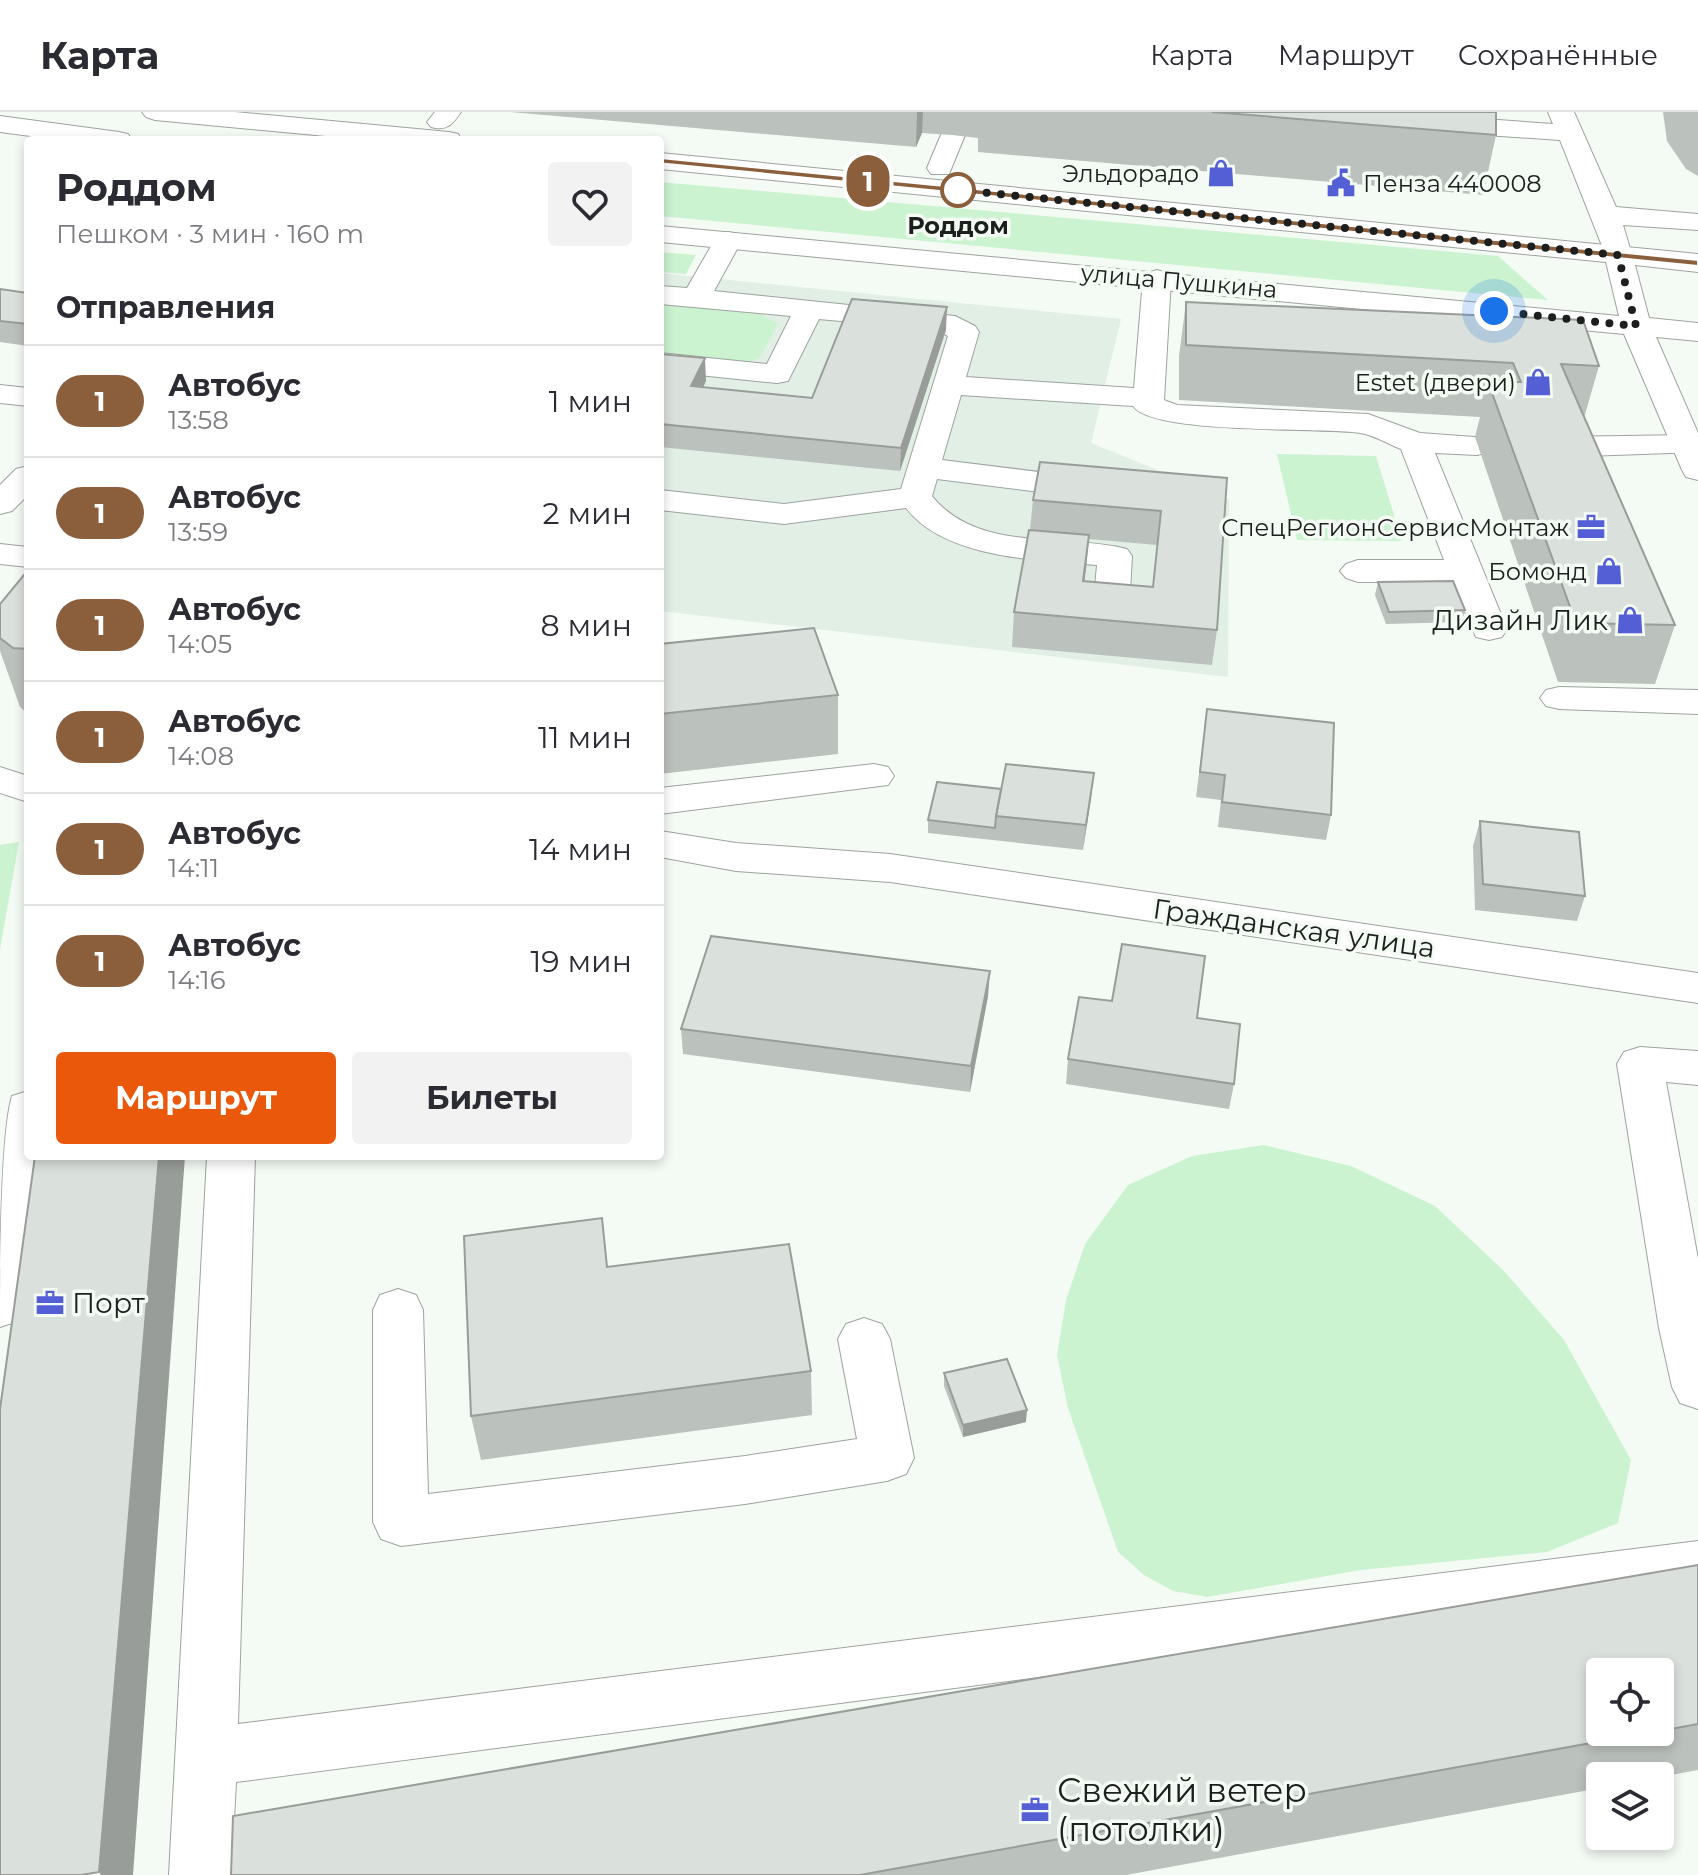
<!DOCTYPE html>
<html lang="ru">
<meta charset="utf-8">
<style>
body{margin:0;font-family:Montserrat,sans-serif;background:#f2f2f3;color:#2b2b33;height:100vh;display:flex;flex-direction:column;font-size:30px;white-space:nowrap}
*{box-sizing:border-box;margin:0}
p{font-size:26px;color:#7c7c81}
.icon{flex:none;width:44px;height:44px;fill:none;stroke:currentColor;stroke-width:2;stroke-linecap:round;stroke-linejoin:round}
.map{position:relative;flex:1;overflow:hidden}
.sheet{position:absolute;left:24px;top:24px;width:640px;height:1024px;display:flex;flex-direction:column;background:#fff;border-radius:8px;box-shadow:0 4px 12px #0003}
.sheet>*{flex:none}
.badge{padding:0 16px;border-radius:26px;font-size:28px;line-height:52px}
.buttons{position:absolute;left:1586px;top:1546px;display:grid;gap:16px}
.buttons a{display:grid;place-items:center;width:88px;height:88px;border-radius:8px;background:#fff;box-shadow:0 4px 12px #0003;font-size:40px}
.you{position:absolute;width:40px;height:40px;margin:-20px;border:6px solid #fff;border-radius:50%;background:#1a73e8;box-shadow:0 0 0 12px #1a73e833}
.map>.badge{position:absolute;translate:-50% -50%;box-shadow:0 0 0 4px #fff}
h2{padding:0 32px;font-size:30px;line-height:72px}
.round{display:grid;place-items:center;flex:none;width:84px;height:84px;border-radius:8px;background:#f2f2f3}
.summary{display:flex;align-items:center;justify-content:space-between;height:136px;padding:0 32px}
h1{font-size:38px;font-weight:700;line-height:60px}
.primary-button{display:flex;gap:16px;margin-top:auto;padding:16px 32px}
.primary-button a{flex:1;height:92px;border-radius:8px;background:#ea580c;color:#fff;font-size:32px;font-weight:700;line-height:92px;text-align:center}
.primary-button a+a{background:#f2f2f3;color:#2b2b33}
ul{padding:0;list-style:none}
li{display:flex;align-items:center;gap:24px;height:112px;padding:0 32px;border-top:2px solid #e1e1e2}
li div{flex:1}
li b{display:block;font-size:30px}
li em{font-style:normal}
li .badge{min-width:88px;font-weight:700;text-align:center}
header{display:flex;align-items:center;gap:48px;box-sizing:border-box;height:112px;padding:0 40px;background:#fff;border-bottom:2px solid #e1e1e2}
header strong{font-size:38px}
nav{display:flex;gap:44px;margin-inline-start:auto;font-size:28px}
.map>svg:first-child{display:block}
.built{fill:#e2efe4}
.green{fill:#cbf3d0}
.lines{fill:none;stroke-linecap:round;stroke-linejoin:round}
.minor-casing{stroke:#9da39e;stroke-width:2}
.major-casing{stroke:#9da39e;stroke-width:2}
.minor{fill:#fff;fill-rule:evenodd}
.major{fill:#fff;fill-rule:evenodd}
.wall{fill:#bbc1bc;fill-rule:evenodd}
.shaded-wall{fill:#999d99}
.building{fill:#dae0db;stroke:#999d99;stroke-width:2}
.line{fill:#8b5e3c;stroke:#fff;stroke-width:2}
.walk{stroke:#1c1f1d;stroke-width:8;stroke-dasharray:0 14.4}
.stop-dot{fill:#fff;stroke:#8b5e3c;stroke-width:4}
.labels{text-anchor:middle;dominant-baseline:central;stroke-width:7;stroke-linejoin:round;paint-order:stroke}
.far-poi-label{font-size:24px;fill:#1c1f1d;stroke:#f4fbf5;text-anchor:end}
.far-stop-label{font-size:24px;font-weight:bold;fill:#1c1f1d;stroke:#f4fbf5}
.far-street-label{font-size:24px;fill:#1c1f1d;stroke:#f4fbf5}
.poi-label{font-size:28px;fill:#1c1f1d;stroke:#f4fbf5;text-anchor:end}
.street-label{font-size:28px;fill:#1c1f1d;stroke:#f4fbf5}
.near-poi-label{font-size:34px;fill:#1c1f1d;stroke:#f4fbf5;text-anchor:start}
</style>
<header>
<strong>Карта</strong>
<nav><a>Карта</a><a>Маршрут</a><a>Сохранённые</a></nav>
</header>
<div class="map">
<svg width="1698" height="1763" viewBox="0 0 1698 1763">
<rect width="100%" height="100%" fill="#f4fbf5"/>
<!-- built -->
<polygon class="built" points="660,161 1121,207 1091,331 1229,387 1228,565 660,499"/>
<!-- green -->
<g class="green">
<polygon points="660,70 1498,144 1548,188 660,104"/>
<polygon points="660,140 696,143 686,162 660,160"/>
<polygon points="660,192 760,202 778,212 760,245 742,254 660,245"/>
<polygon points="1277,342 1376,344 1402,429 1297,428"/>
<polygon points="19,730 0,837 0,733"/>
<polygon points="1264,1033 1351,1054 1435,1094 1505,1160 1564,1228 1631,1348 1618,1411 1547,1440 1361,1458 1207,1485 1173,1479 1144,1463 1118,1440 1068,1296 1057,1243 1066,1188 1085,1132 1128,1073 1192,1044"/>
</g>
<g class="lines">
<defs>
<g id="minor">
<path d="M435,0H461C452,13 447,19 431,15L427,10Z"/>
<polygon points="1388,0 1428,0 1443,4 1553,12 1548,0 1574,0 1616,95 1698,102 1698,118 1623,113 1632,143 1628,149 1618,152 1608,149 1560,28 1441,20 1392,5"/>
<polygon points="952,15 961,18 965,23 949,62 931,62 927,56 943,18"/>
<path d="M728,120L738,122L742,128L714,179L955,204L975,214L979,220L966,265L1134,276L1143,167L1147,161L1157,158L1167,161L1171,167L1164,288L1177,293L1368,302L1420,321L1488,326L1493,333L1488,340L1477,343L1435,341L1507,517L1502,525L1489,528L1476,525L1452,470H1358L1346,466L1340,459L1346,452L1358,448H1444L1401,337C1388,332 1374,323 1360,321C1320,315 1153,323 1133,294L961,283L942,348L1096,367L1108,370L1113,377L1108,384L1096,387L937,367L932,384C977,441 1065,421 1127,437L1132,444L1129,498L1124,506L1111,509L1098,506L1093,498L1097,453C1038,448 945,447 906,396L784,412L660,398V378L784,392L901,377L948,224L937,218L819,207L788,269L777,271L660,259V241L767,252L791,204L660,192V174L687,176L718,122Z"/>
<polygon points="0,273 28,276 28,294 0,291"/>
<polygon points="1687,323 1698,326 1698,340 1558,345 1547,342 1542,335 1547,328 1558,325"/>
<polygon points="0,432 28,435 28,455 0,452"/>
<polygon points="1559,575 1698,578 1698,602 1559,597 1546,594 1540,586 1546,578"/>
<polygon points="874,652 888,655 894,664 888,673 660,702 660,676"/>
<polygon points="0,655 28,664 28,690 0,681"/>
<polygon points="660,719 736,731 890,742 1698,861 1698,891 890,770 736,759 660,745"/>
<polygon points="1640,935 1698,939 1698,973 1666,970 1698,1147 1698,1297 1680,1291 1672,1275 1659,1216 1617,952 1624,940"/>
<path d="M28,979V1044H45L25,1194L18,1209L0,1215C0,1164 0,1023 12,984Z"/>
<polygon points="207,1044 255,1044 238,1612 1698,1429 1698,1479 236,1670 231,1763 169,1763"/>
<polygon points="398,1177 416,1183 423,1198 428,1382 745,1344 857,1327 838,1227 846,1212 864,1206 882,1212 890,1227 914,1346 906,1362 887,1369 745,1392 401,1434 381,1427 373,1410 373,1198 380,1183"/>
</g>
<g id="major">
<polygon points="142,0 235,0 449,20 458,22 462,28 368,28 155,8 146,5"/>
<polygon points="0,4 119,20 128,22 132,28 61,28 0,20"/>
<polygon points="660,41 1698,142 1698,160 1635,153 1649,206 1698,211 1698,229 1656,225 1698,321 1698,368 1686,365 1682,358 1624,222 660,130 660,114 1619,204 1606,150 660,57"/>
<polygon points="28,354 28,383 12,399 0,402 0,373 16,357"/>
</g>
</defs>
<!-- minor casing -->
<use href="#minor" class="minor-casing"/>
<!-- major casing -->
<use href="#major" class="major-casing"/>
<!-- minor -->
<use href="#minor" class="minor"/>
<!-- major -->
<use href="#major" class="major"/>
</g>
<!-- wall -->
<g class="wall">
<polygon points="510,0 1496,0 1496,23 1483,83 978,40 978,26 952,23 922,21 916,35"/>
<polygon points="1663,0 1698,0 1698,64 1686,57 1667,29"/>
<polygon points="0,177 28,181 28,234 0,230"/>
<polygon points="1186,190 1599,254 1584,306 1675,513 1655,572 1558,570 1475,325 1480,305 1179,288 1179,244"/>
<polygon points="946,218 900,359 660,335 660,242 706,269 703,276 812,286"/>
<path d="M1227,366L1217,518L1212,553L1012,535L1014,500L1030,418L1033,388ZM1089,427L1157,433L1153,475L1084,469Z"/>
<polygon points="28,458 28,602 20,595 0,539 0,492"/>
<polygon points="1378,470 1465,498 1462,510 1386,512 1375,483"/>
<polygon points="660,532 838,583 838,642 660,662"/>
<polygon points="1207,597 1331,703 1326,728 1218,715 1221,688 1196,685"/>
<polygon points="1091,686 1083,738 928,721 928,708"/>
<polygon points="1480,709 1585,784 1577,809 1475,798 1473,734"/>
<polygon points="988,884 970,980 683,942 681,917"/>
<polygon points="1197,906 1234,972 1229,997 1066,972 1068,947"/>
<polygon points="608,1155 811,1259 812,1303 481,1348 471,1304"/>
<polygon points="944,1261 1026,1310 963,1325 944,1274"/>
<path d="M1698,1453V1658L1660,1665L1600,1664V1676L1126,1763H231ZM1660,1560V1620H1600Z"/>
</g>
<!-- shaded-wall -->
<g class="shaded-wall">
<polygon points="917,0 923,0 922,21 916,35"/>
<polygon points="947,195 946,218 900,359 901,336"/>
<polygon points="705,246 706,269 692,298 691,274"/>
<polygon points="1089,423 1086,458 1079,504 1083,469"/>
<polygon points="1094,661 1091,686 1083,738 1086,713"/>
<polygon points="990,859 988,884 970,980 971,954"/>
<polygon points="159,1044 185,1044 133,1763 101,1763 99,1760"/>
<polygon points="1027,1298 1026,1310 963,1325 963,1313"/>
</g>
<!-- building -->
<g class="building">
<polygon points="1212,0 1496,0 1496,23"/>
<polygon points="0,177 28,181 28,212 0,209"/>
<polygon points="852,187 947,195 901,336 660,312 660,242 705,246 691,274 812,286"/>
<polygon points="1186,190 1583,208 1599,254 1561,252 1675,513 1576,511 1488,270 1521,270 1513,251 1186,233"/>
<polygon points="1040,350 1227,366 1217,518 1014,500 1029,418 1089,423 1083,469 1153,475 1161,399 1033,388"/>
<polygon points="28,458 28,537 13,536 0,526 0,492"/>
<polygon points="1453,469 1465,498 1389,500 1378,470"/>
<polygon points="814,516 838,583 660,602 660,532"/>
<polygon points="1207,597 1334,611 1331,703 1222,690 1225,663 1200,660"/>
<polygon points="1006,652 1094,661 1086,713 996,704"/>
<polygon points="937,670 1001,677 996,704 995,716 928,708"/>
<polygon points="1480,709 1579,720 1585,784 1483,772"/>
<polygon points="711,824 990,859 971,954 681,917"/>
<polygon points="1122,832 1205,844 1197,906 1240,912 1234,972 1068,947 1079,885 1112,889"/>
<polygon points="35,1044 159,1044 99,1760 81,1763 0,1763 0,1297"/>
<polygon points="602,1106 607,1155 789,1132 811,1259 471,1304 464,1124"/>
<polygon points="1007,1247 1027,1298 963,1313 944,1261"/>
<polygon points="1698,1453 1698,1612 1660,1619 1660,1560 1600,1560 1600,1620 1652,1620 860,1763 231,1763 233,1704"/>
</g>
<!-- line -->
<polygon class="line" points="660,46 1698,148 1698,154 657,51"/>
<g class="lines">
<!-- walk -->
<polyline class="walk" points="958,78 1618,143 1636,214 1494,199"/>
</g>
<!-- icons -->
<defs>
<symbol id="shop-bare" viewBox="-9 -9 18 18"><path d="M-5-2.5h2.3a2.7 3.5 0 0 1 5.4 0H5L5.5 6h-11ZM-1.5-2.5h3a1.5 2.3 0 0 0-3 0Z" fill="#545fd5" stroke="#f4fbf5" stroke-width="2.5" paint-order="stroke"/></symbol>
<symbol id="civic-bare" viewBox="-9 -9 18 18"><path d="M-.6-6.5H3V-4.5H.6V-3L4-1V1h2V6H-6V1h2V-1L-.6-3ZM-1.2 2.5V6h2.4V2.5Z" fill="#545fd5" stroke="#f4fbf5" stroke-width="2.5" paint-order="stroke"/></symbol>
<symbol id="office-bare" viewBox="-9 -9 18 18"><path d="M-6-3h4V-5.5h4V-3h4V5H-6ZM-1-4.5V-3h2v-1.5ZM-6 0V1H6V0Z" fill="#545fd5" stroke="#f4fbf5" stroke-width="2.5" paint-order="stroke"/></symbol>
</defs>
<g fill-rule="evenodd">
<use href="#shop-bare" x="1201" y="41" width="40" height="40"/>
<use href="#civic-bare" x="1321" y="51" width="40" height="40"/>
<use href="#shop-bare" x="1518" y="250" width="40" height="40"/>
<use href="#office-bare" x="1571" y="395" width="40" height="40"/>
<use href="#shop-bare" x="1589" y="439" width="40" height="40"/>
<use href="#shop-bare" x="1610" y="488" width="40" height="40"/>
<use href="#office-bare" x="30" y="1171" width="40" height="40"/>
<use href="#office-bare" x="1015" y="1678" width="40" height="40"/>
</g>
<!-- markers -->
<circle class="stop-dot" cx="958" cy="78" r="16"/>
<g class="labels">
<!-- far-poi labels -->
<g class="far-poi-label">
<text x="1199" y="61">Эльдорадо</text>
<text x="1363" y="71" text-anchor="start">Пенза 440008</text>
<text x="1516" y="270">Estet (двери)</text>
<text x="1569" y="415">СпецРегионСервисМонтаж</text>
<text x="1587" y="459">Бомонд</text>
</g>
<!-- far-stop labels -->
<g class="far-stop-label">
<text x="958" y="113">Роддом</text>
</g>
<!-- far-street labels -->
<g class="far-street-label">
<text transform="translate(1179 169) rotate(5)">улица Пушкина</text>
</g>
<!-- poi labels -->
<g class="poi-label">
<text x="1608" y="508">Дизайн Лик</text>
<text x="72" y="1191" text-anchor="start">Порт</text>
</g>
<!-- street labels -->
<g class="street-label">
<text transform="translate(1294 816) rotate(8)">Гражданская улица</text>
</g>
<!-- near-poi labels -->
<g class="near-poi-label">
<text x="1057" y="1678">Свежий ветер<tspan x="1057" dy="39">(потолки)</tspan></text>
</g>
</g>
</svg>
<div class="buttons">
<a><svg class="icon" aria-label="locate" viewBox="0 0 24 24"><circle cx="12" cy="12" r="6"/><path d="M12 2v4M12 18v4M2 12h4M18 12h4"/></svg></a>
<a><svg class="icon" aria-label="layers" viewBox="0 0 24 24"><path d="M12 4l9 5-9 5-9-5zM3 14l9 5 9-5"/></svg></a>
</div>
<div class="you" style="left:1494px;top:199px"></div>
<b class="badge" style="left:868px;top:69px;background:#8b5e3c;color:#fff">1</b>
<section class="sheet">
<div class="summary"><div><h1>Роддом</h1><p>Пешком · 3 мин · 160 m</p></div><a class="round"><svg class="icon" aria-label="heart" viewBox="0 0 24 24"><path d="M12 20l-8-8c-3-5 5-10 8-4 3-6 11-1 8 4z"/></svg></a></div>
<h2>Отправления</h2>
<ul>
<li><span class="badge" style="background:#8b5e3c;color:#fff">1</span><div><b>Автобус</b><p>13:58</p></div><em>1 мин</em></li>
<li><span class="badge" style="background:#8b5e3c;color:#fff">1</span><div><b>Автобус</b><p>13:59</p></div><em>2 мин</em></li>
<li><span class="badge" style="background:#8b5e3c;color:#fff">1</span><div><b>Автобус</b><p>14:05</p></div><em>8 мин</em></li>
<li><span class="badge" style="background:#8b5e3c;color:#fff">1</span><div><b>Автобус</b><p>14:08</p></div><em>11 мин</em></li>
<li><span class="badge" style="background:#8b5e3c;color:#fff">1</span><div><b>Автобус</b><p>14:11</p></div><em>14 мин</em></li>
<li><span class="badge" style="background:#8b5e3c;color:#fff">1</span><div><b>Автобус</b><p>14:16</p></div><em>19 мин</em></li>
</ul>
<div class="primary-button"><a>Маршрут</a><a>Билеты</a></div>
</section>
</div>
